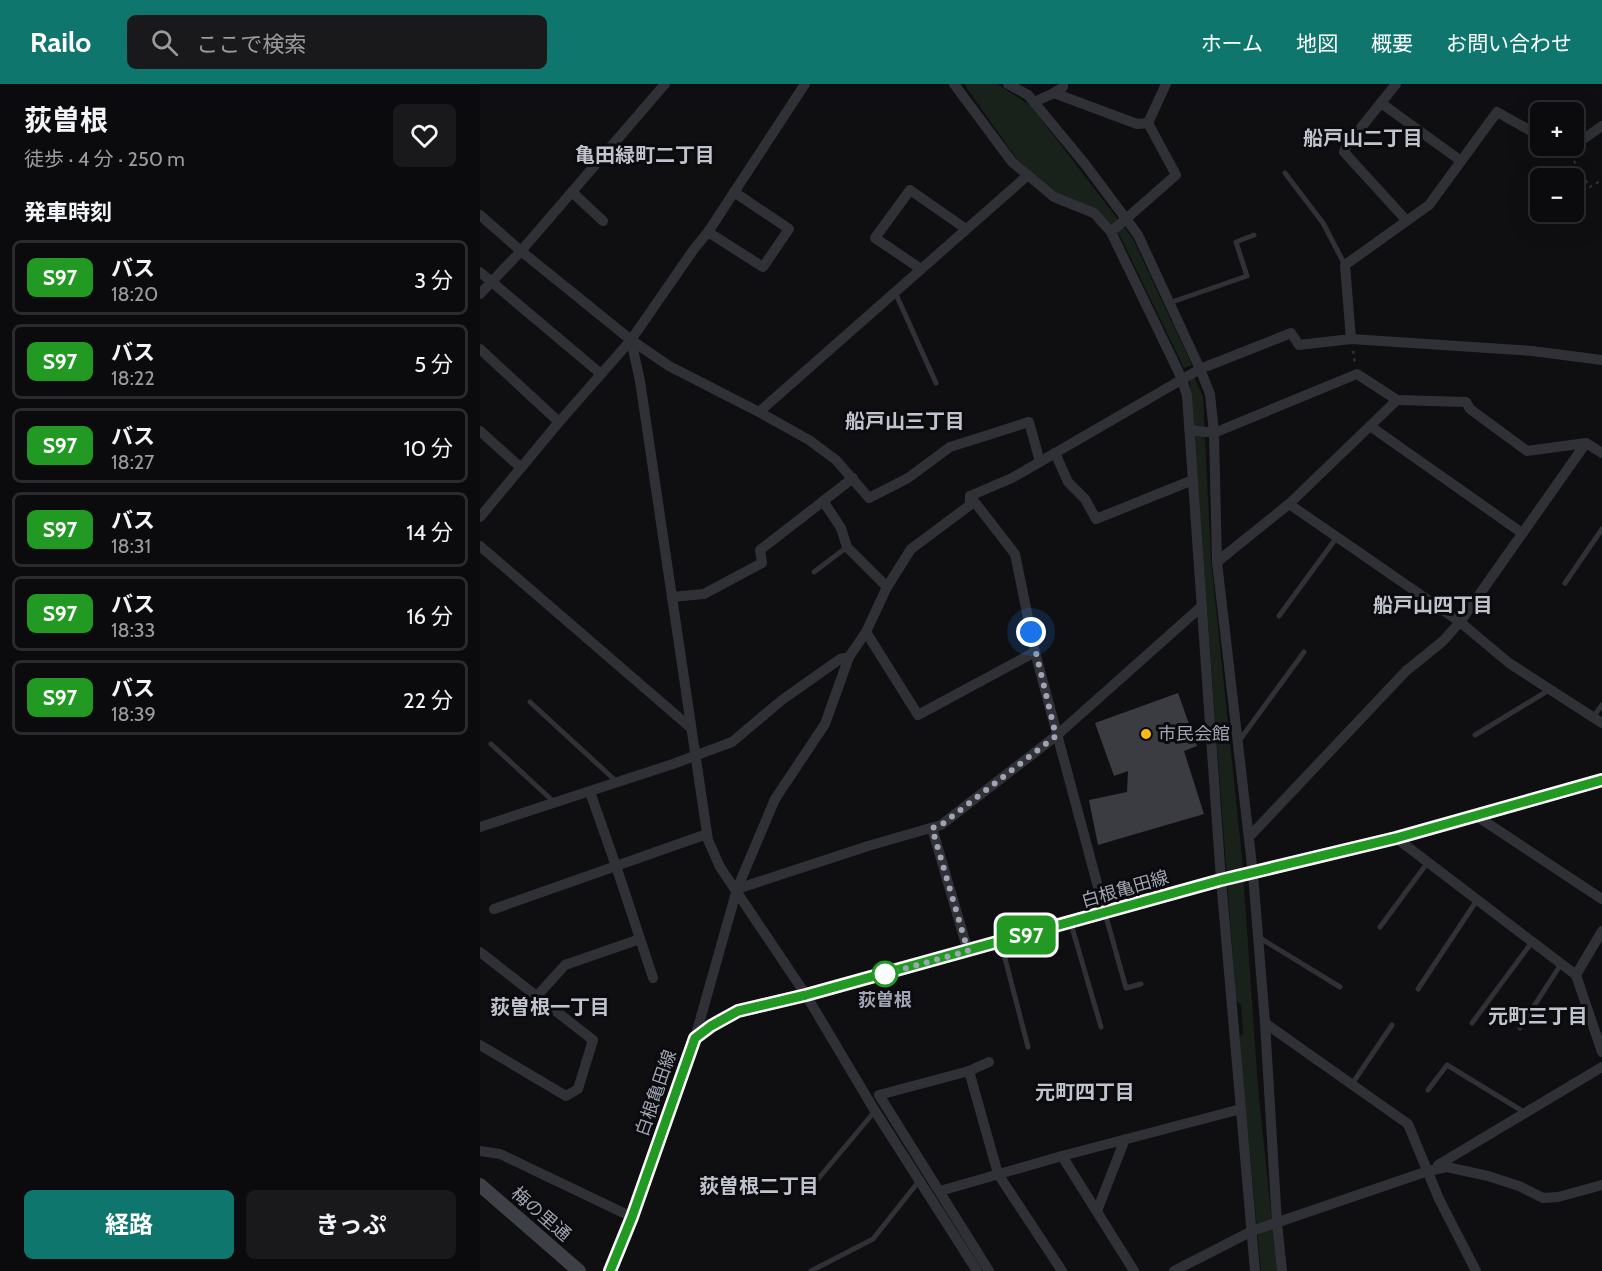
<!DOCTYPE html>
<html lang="ja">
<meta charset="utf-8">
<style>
body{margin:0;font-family:Cabin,"Noto Sans JP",sans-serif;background:#19191b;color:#f1f3f6;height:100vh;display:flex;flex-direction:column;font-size:22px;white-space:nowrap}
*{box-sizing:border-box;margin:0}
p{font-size:20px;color:#9a9b9d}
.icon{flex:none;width:33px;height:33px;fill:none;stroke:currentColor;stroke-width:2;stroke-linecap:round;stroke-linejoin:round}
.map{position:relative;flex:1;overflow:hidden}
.sheet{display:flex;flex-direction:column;background:#0b0b0d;width:480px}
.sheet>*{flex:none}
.badge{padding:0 12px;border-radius:9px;font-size:21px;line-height:39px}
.tools{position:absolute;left:1050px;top:18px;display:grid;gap:12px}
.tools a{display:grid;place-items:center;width:54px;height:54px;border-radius:9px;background:#0b0b0d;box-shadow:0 6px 24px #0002,0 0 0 2px #2b2b2e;font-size:30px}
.you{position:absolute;width:30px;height:30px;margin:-15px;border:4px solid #fff;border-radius:50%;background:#1a73e8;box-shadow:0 0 0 9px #1a73e833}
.map>.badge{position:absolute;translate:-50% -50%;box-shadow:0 0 0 3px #fff}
h2{padding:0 24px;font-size:22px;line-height:54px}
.round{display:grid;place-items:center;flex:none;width:63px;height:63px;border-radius:9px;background:#19191b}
.head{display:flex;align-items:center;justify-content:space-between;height:102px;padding:0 24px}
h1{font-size:28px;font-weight:700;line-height:45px}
.cta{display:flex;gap:12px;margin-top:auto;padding:12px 24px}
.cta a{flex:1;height:69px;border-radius:9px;background:#0f766e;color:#fff;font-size:24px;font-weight:700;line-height:69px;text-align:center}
.cta a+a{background:#19191b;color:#f1f3f6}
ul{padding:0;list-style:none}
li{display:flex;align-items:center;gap:18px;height:75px;margin:0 12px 9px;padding:0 12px;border:3px solid #2b2b2e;border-radius:9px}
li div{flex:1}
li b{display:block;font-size:22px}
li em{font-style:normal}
li .badge{min-width:66px;font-weight:700;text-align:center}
header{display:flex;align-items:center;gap:36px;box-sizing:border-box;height:84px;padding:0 30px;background:#0f766e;color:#fff}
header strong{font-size:28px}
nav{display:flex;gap:33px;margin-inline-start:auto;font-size:21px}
.search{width:420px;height:54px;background:#19191b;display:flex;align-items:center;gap:15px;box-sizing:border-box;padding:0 21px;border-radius:9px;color:#9a9b9d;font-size:22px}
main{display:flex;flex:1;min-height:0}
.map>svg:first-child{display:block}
.green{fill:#19211b}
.building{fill:#3b3c42}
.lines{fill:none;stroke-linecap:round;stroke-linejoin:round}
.path{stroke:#36383d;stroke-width:2;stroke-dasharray:3 4.5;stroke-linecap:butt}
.lane{stroke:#303136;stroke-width:5}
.street{stroke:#303136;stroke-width:10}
.secondary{stroke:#3e4047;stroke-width:14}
.line-casing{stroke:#fff;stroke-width:14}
.line{stroke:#292;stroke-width:9}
.walk{stroke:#9fa4b4;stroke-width:6;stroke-dasharray:0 10.8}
.poi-dot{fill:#ffba19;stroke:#0b0a0c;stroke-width:2}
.stop-dot{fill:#fff;stroke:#292;stroke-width:3}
.labels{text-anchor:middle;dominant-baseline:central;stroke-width:6;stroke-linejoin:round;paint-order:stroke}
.poi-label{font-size:18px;fill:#9fa4b4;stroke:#0b0a0c;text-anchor:start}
.street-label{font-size:18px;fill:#9fa4b4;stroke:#0b0a0c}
.stop-label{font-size:18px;font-weight:bold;fill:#9fa4b4;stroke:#0b0a0c}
.neighbourhood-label{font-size:20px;font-weight:bold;fill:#c0c4cf;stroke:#0b0a0c}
</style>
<header>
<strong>Railo</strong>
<div class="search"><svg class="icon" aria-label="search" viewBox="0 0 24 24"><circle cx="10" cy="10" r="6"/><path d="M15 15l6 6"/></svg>ここで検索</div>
<nav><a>ホーム</a><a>地図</a><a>概要</a><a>お問い合わせ</a></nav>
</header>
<main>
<section class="sheet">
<div class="head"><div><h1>荻曽根</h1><p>徒歩 · 4 分 · 250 m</p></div><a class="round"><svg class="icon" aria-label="heart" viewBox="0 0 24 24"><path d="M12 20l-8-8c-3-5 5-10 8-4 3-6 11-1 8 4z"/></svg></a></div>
<h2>発車時刻</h2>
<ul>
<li><span class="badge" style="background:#292;color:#fff">S97</span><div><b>バス</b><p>18:20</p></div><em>3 分</em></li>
<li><span class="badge" style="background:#292;color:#fff">S97</span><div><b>バス</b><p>18:22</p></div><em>5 分</em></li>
<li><span class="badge" style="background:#292;color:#fff">S97</span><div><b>バス</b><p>18:27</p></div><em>10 分</em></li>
<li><span class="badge" style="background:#292;color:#fff">S97</span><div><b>バス</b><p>18:31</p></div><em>14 分</em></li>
<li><span class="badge" style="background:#292;color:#fff">S97</span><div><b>バス</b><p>18:33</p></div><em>16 分</em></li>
<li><span class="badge" style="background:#292;color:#fff">S97</span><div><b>バス</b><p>18:39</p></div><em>22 分</em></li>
</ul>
<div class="cta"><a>経路</a><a>きっぷ</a></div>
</section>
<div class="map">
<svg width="1122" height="1187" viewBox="0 0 1122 1187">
<rect width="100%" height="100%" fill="#0f0f11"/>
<!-- green -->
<g class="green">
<polygon points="484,0 517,0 551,22 653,155 712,281 704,284 636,144 574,109 536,74"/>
<polygon points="712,289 723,312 731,476 762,774 778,1003 797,1187 781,1187 759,954 763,949 761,921 756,916 710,297"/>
</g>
<!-- building -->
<polygon class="building" points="698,609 717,662 704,667 724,730 618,761 609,716 647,708 648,687 634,692 615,639"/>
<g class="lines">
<!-- path -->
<g class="path">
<polyline points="1094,77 1110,103 1122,96"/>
<polyline points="873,267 875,279"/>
</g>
<!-- lane -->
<g class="lane">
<polyline points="805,89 843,139 865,181"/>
<polyline points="415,208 456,299"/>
<polyline points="689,219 767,192 756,158 774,151"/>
<polyline points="334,488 367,463"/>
<polyline points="1085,499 1122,445"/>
<polyline points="799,532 857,453"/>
<polyline points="50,618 137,698"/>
<polyline points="1113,633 1122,621"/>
<polyline points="995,651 1069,606"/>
<polyline points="759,657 824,568"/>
<polyline points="11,660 74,718"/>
<polyline points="625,829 646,904 661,900"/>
<polyline points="591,840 621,943"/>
<polyline points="900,843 948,778"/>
<polyline points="780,854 860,903"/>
<polyline points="521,859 548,963"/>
<polyline points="938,905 997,816"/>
<polyline points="992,939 1052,858"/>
<polyline points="1040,944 1081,880"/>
<polyline points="872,1000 912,941"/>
<polyline points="948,1006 967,981 1044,1028"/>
<polyline points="338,1095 395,1027"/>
<polyline points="331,1187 393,1155 439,1097"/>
</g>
<!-- street -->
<g class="street">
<polyline points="474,0 532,78 574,113 614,129 631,148 702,295 707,312 741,796 775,1187"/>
<polyline points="528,0 548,11 605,80 658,151 720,285 730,310 734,349 737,478 773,790 785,939 797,1139 802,1187"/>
<polyline points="916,0 867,61 864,68 926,136"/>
<polyline points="574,9 583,3 583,0"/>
<polyline points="554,18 574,9 657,40 668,39 696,91 631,148"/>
<polyline points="901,19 981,77"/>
<polyline points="668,39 686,0"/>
<polyline points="1079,62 1088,66 1122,42"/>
<polyline points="92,108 123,137"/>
<polyline points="0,131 41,167 151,256 189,282 279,328 329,356 356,376 389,414 428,394 470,363 549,338 560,378"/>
<polyline points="228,148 283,183 309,145 254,108"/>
<polyline points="441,185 395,154 430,106 486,145"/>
<polyline points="0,188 121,290"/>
<polyline points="0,210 41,167 185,0"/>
<polyline points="871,255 865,181 949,121 1017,28 1060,52"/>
<polyline points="151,256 160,297 228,756 240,783 326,911 395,1027 497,1187"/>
<polyline points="0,265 79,338"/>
<polyline points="279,328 548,91"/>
<polyline points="890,342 1042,449"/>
<polyline points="710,346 734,349 877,290 917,316 986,318 990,325 1047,367 1106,359 1122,369"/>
<polyline points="0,347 40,383"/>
<polyline points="575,369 588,398 605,415 616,435 713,396"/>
<polyline points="490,412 535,470 555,568"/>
<polyline points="343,417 361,444 367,463 407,503"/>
<polyline points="809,420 980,538 1029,579 1122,639"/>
<polyline points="0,433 79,338 151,256 214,165 228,148 325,0"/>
<polyline points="0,462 211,644"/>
<polyline points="737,478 809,420 917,316"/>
<polyline points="192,513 224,510 282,479 280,466 373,394"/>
<polyline points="386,548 438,631 555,568 625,829"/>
<polyline points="110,708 136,782 173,894"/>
<polyline points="995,731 1122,815"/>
<polyline points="0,743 193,680 252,658 302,616 360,575 369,573"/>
<polyline points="452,744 488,867"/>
<polyline points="769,753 926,587 963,557 980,538 1106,359"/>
<polyline points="916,754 1096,891 1122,968"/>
<polyline points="257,805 388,762 461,741 576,652 722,522"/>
<polyline points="14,825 227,750"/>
<polyline points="0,868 113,956 98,1005 86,1012 0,961"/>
<polyline points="1096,891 1122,847"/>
<polyline points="57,912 85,881 160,855"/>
<polyline points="785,939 928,1040 959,1115 996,1187"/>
<polyline points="215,954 257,805 295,715 345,640 369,573 386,548 407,503 431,465 490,421 490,412 532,394 720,285 811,249 819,261 871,255 1052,267 1122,276"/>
<polyline points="509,978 489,987 399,1011 509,1187"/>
<polyline points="489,987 518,1090 582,1187"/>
<polyline points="0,1067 20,1070 152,1133"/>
<polyline points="582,1072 654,1187"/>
<polyline points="958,1081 1122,983"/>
<polyline points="460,1107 582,1072 761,1025"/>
<polyline points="617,1127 645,1055"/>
<polyline points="694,1187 772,1147 948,1087 967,1083 1008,1092 1039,1102 1063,1114 1078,1113 1122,1101"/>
</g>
<!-- secondary -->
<g class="secondary">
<polyline points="0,1101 99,1187"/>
<polyline points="130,1187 152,1133 215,954 231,942 258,927 326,911 741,796 916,754 1122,696"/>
</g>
</g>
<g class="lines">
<defs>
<polyline id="line" points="130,1187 152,1133 215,954 231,942 258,927 326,911 741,796 916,754 1122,696"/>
</defs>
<!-- line casing -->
<use href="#line" class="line-casing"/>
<!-- line -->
<use href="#line" class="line"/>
<!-- walk -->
<polyline class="walk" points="405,890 488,867 452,744 461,741 576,652 551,548"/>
</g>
<!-- markers -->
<circle class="poi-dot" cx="666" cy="650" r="6"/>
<circle class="stop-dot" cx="405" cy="890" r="12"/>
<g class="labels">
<!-- poi labels -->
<g class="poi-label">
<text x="678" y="650">市民会館</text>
</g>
<!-- street labels -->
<g class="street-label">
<text transform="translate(645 805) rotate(-16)">白根亀田線</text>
<text transform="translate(176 1009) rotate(-71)">白根亀田線</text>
<text transform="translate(61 1130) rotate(41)">梅の里通</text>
</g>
<!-- stop labels -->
<g class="stop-label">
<text x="405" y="916">荻曽根</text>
</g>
<!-- neighbourhood labels -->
<g class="neighbourhood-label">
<text x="883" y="54">船戸山二丁目</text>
<text x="165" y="71">亀田緑町二丁目</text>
<text x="425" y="337">船戸山三丁目</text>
<text x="953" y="521">船戸山四丁目</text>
<text x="70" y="923">荻曽根一丁目</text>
<text x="1058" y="932">元町三丁目</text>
<text x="605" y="1008">元町四丁目</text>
<text x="279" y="1102">荻曽根二丁目</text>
</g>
</g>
</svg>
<div class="tools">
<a>+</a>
<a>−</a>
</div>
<div class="you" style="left:551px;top:548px"></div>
<b class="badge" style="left:546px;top:851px;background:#292;color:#fff">S97</b>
</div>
</main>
